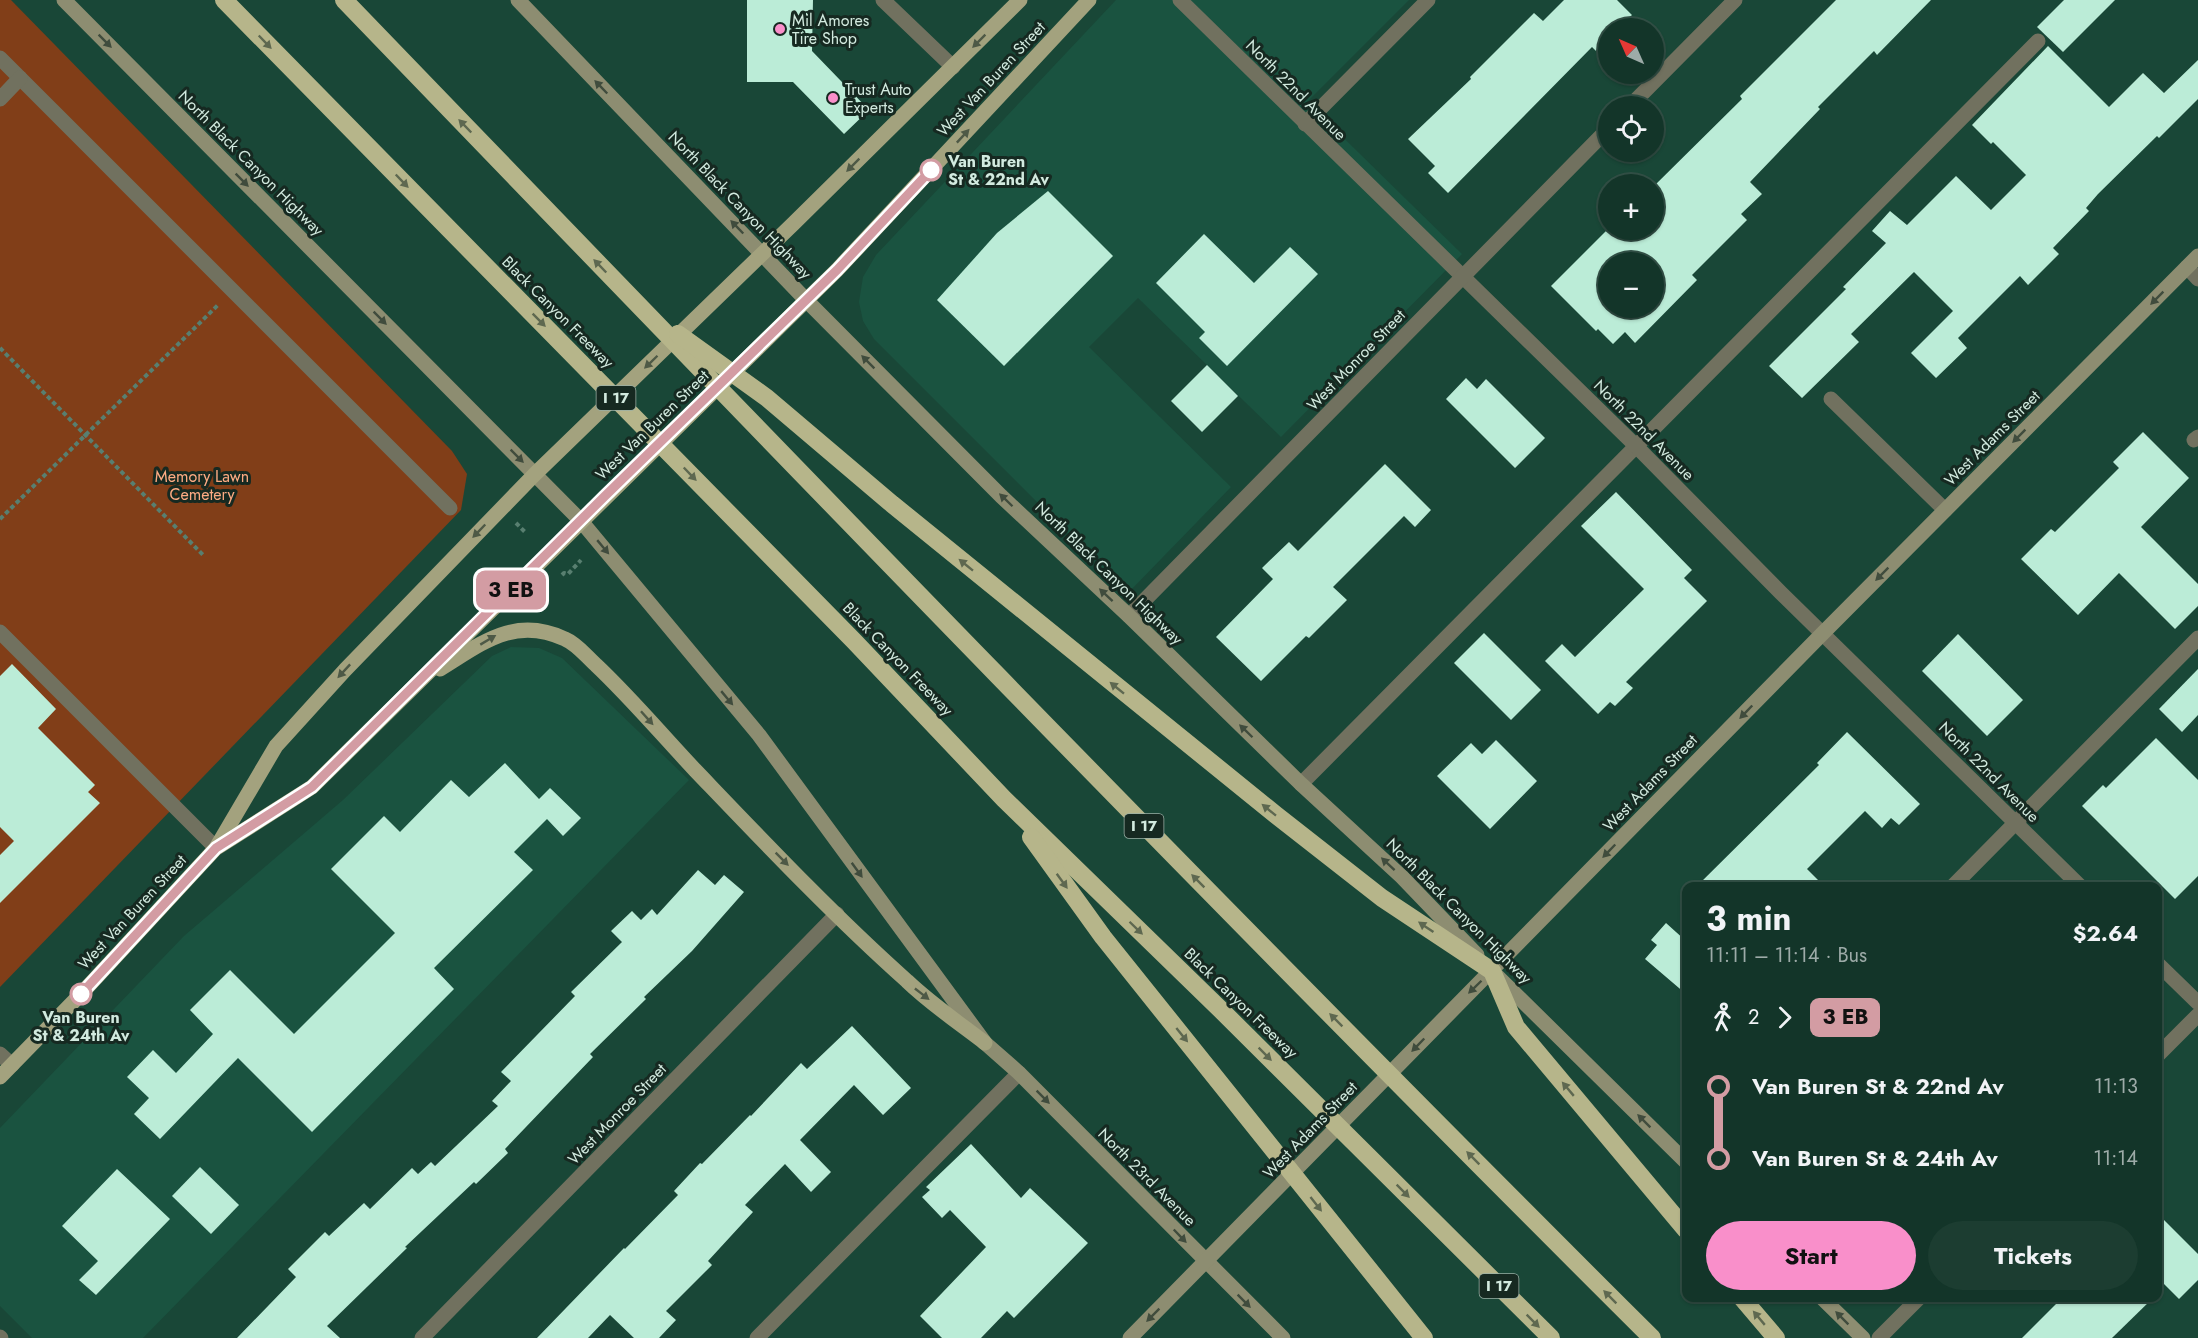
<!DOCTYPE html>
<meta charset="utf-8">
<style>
body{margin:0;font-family:Jost,sans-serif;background:#1c3d31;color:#f1f3f6;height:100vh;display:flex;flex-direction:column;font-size:22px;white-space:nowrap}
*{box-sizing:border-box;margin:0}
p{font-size:20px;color:#9daba8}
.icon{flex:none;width:33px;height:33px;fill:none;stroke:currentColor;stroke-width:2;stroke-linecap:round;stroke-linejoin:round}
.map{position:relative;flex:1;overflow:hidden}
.panel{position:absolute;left:1682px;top:882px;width:480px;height:420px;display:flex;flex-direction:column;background:#133529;border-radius:12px;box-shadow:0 2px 4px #0004,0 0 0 2px #325046}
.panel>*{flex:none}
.badge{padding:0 12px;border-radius:9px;font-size:21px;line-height:39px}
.needle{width:39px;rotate:315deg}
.buttons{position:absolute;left:1598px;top:18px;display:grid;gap:12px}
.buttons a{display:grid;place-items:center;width:66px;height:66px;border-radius:50%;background:#133529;box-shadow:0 2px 4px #0004,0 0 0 2px #325046;font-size:30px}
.map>.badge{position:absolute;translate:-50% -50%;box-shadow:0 0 0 3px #fff}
.legs{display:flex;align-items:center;gap:9px;height:66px;padding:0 24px;font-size:20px}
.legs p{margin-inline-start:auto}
.head{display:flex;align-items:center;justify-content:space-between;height:102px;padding:0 24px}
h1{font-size:33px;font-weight:700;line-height:45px}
.cta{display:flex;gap:12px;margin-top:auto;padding:12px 24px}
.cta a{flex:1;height:69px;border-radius:36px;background:#f98fca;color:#111;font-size:24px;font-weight:700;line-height:69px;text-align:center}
.cta a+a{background:#1c3d31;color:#f1f3f6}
ul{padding:0 24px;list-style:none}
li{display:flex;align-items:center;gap:21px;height:72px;font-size:22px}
li i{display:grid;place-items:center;width:9px;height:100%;margin:0 8px;background:currentColor}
li i::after{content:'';width:15px;height:15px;margin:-8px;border:4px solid;border-radius:50%;background:#133529}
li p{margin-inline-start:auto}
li:first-child i{background:linear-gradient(#0000 50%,currentColor 0)}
li:last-child i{background:linear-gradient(currentColor 50%,#0000 0)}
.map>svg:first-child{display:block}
.built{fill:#1a5340}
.green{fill:#813e18}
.building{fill:#bbecd7;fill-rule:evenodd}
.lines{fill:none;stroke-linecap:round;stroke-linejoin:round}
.path{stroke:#587f70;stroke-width:4;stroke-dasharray:4.5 3;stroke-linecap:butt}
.lane{stroke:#71715f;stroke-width:15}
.street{stroke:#71715f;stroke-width:15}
.secondary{stroke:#8d8d71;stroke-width:15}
.primary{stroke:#a3a27e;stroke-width:15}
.highway{stroke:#b6b58a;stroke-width:18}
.oneway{fill:#404c3d}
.oneway2{fill:#4e5946}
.oneway3{fill:#5e6850}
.line-1-casing{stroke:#fff;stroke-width:14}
.line-1{stroke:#d39ca3;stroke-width:9}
.poi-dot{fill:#f98fca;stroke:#162921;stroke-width:2}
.stop-1-dot{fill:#fff;stroke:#d39ca3;stroke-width:3}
.labels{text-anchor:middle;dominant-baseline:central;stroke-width:6;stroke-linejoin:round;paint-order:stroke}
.shield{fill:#162921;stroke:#9ab0a6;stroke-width:1.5}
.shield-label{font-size:15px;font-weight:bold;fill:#d2eadf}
.poi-label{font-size:16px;fill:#d2eadf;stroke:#162921;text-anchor:start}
.street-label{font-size:16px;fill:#d2eadf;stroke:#162921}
.stop-label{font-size:16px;font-weight:bold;fill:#d2eadf;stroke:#162921;text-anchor:start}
.park-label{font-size:16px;fill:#fdab83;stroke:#162921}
</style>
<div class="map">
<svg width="2198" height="1338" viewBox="0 0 2198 1338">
<rect width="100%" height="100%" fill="#194737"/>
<!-- built -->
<g class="built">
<polygon points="1116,0 1409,0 1307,102 1462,254 1281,437 1138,298 1089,347 1231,487 1128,593 874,339 863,321 859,302 863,277 876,255"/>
<polygon points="511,647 539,648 562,658 689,780 143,1338 32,1338 0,1306 0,1128 184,936 343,800 492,656"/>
</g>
<!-- green -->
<polygon class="green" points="0,0 11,0 452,451 467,474 461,510 0,987"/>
<!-- building -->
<g class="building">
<polygon points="747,0 813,0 812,51 869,110 844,134 793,82 747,82"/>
<polygon points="1564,0 1617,0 1632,15 1618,28 1608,28 1608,39 1596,51 1592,47 1448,193 1428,173 1435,166 1408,139 1471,79 1470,77 1534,13 1543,21"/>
<path d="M1836,0H1931L1877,55L1874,51L1818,107L1820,109L1750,182L1762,194L1741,214L1747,220L1692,275L1697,280L1635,343L1625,332L1613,344L1598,329L1596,331L1551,286L1608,229L1653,230V187L1742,99L1740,96ZM1608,262H1653V308H1608Z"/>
<polygon points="2064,0 2115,0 2063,52 2037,27"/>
<polygon points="2048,46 2109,107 2143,73 2164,93 2198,60 2198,99 2159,138 2157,136 2098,194 2086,208 2089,211 2053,248 2059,254 2028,285 2020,276 1958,338 1967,348 1936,378 1911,353 1953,311 1914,272 1851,334 1859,342 1802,398 1769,366 1846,289 1843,287 1886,243 1872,231 1890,211 1907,225 1956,176 1991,210 2026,175 1993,142 1991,144 1972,125"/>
<polygon points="1048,191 1113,256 1004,366 937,300 997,233"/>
<polygon points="1204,234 1254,283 1290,247 1318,274 1227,366 1199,338 1205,332 1156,283"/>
<polygon points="1207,365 1238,396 1202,432 1171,401"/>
<polygon points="1466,378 1477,389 1486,379 1545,438 1515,468 1446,399"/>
<polygon points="2143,432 2189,478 2141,527 2198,584 2198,606 2175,629 2119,573 2078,615 2021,559 2051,529 2055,532 2119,468 2113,462"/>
<polygon points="1385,464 1431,510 1415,527 1404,516 1333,587 1347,600 1309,638 1306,636 1261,681 1216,637 1273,579 1262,568 1289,542 1298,551"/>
<polygon points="1616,492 1692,570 1684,578 1707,601 1626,682 1633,688 1615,706 1610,702 1598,714 1545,661 1562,644 1575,657 1644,589 1581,526"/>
<polygon points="1484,633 1541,690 1511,720 1454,663"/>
<polygon points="1958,634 2023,700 1987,736 1922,671"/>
<polygon points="12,664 56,709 38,728 95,785 88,792 100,803 0,903 0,855 14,841 0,827 0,676"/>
<polygon points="2198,669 2198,715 2182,732 2159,709"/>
<polygon points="1847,732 1920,804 1899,825 1891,818 1882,828 1865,811 1807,869 1824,886 1697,886 1819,765 1817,763"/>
<polygon points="2156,738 2198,780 2198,876 2175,899 2082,806 2103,785 2106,788"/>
<polygon points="1496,740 1537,781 1490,829 1437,776 1471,743 1482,754"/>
<polygon points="505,763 539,799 550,788 581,818 563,836 547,819 514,852 533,870 434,968 454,989 312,1132 238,1058 160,1139 134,1114 149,1098 127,1077 153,1050 176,1073 213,1034 190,1010 230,970 294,1034 395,933 331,869 384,816 400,832 451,780 469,797"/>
<polygon points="698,870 715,885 724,875 744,892 692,951 644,997 646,999 590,1054 593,1057 505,1149 508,1153 476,1184 474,1182 405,1247 407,1248 327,1326 340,1338 237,1338 296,1277 288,1269 325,1232 329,1236 364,1203 370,1209 412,1168 418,1174 431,1162 435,1166 498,1106 492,1101 511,1081 501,1072 575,996 571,992 622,942 611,931 632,911 641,920 652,909 657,915"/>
<polygon points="1666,923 1686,941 1686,994 1645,959 1657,945 1651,940"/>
<polygon points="852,1026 911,1088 883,1115 854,1085 800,1140 831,1172 811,1192 785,1164 745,1205 753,1212 708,1261 712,1265 666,1311 676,1320 659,1338 634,1338 610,1315 588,1338 537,1338 624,1248 625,1249 678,1195 674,1191 700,1163 702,1164 750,1115 751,1116 801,1063 807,1069"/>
<polygon points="971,1144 1021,1198 1030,1188 1088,1243 1014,1318 1007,1311 981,1338 942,1338 920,1316 986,1247 950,1210 942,1218 922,1197 930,1190 926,1187"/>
<polygon points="200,1167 239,1205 211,1234 172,1196"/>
<polygon points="117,1169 170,1219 96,1295 79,1280 98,1261 62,1226"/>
<polygon points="2157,1213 2198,1254 2198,1280 2179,1299 2157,1277"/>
<polygon points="2062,1298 2153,1298 2112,1338 2022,1338"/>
</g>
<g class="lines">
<!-- path -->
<g class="path">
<polyline points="0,348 204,556"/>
<polyline points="0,519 218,305"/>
<polyline points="516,523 526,533"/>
<polyline points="562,575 564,573 568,574 581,560"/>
<polyline points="545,607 544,593 546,591"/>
</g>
<!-- lane -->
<g class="lane">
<polyline points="883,0 953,67"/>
<polyline points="0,58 450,508"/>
<polyline points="0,99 20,78"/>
<polyline points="1305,124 1428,0"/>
<polyline points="2187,267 2198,279"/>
<polyline points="1831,399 1945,510"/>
<polyline points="2194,440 2198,437"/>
<polyline points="0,632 216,848"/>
<polyline points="1301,784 2038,41"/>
<polyline points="1953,886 2198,638"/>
<polyline points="0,1054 12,1065"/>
<polyline points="757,1338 1019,1073"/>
</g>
<!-- street -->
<g class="street">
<polyline points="1180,0 1636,446 1781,593 2080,886"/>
<polyline points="1630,106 1735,0"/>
<polyline points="1129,616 1608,129"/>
<polyline points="2157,963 2198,1003"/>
<polyline points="2157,1056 2198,1015"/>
<polyline points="0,1337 1,1338"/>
<polyline points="422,1338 837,914"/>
<polyline points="1879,1338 1919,1298"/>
</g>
<!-- secondary -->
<g class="secondary">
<polyline points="64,0 581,521 759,735 985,1043 1019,1073 1283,1338"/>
<polyline points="518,0 806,300 1001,496 1129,616 1301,784 1402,877 1477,955"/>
<polyline points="1494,973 1686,1162"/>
<polyline points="1822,1298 1863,1338"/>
<polyline points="1130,1338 1822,634 2198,256"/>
</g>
<!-- primary -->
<g class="primary">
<path d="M440,669C481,644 514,615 565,639C577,644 586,656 596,665C631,698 662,735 695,770C764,842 833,915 907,981C931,1004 959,1023 985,1043"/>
<polyline points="218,847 312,787 837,270 1089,0"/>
<polyline points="0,1077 81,994 216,848 276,746 345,670 535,474 793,224 1020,0"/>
</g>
<!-- highway -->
<g class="highway">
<polyline points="224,0 854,641 1004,799 1223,1012 1551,1338"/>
<path d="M344,0C777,449 1210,898 1652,1338"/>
<polyline points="678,334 767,398 892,504 1276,815 1382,898 1492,971 1516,1027 1686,1230"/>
<polyline points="1031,837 1103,937 1424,1338"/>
<polyline points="1742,1298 1776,1338"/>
</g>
</g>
<!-- one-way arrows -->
<defs><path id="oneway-solid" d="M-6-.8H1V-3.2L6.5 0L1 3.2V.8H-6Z" transform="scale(1.5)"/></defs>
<g class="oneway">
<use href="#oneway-solid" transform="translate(105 41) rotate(45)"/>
<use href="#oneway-solid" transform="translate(601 87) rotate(-134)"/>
<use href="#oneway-solid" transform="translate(242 180) rotate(45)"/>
<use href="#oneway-solid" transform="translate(737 227) rotate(-134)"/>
<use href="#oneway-solid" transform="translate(2157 298) rotate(135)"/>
<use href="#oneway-solid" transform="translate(380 318) rotate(45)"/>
<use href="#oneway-solid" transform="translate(868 362) rotate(-135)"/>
<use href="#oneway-solid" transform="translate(2019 436) rotate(135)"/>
<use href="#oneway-solid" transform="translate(517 456) rotate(45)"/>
<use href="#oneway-solid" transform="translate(1006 500) rotate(-136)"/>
<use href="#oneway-solid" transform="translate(603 547) rotate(50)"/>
<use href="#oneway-solid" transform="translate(1882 574) rotate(135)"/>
<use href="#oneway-solid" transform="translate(1106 595) rotate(-137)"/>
<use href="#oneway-solid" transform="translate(727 698) rotate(50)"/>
<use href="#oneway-solid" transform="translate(1746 712) rotate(134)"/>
<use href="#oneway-solid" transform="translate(1246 731) rotate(-136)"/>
<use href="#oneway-solid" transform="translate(1609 851) rotate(134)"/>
<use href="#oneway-solid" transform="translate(1388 864) rotate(-137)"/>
<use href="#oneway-solid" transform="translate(857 870) rotate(54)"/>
<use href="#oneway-solid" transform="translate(1475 987) rotate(136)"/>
<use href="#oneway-solid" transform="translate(1418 1045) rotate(134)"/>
<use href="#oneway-solid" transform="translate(1043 1097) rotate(45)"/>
<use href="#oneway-solid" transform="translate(1644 1121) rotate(-135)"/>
<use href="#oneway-solid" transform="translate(1180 1236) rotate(46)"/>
<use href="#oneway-solid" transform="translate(1244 1301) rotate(45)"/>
<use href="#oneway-solid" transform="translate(1153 1315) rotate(135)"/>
<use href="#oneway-solid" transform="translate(1842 1318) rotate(-135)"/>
</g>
<g class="oneway2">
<use href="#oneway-solid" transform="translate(979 41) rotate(135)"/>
<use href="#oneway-solid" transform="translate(963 136) rotate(-47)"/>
<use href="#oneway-solid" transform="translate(853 165) rotate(135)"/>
<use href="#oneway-solid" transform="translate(651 362) rotate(136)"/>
<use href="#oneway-solid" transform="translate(479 531) rotate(134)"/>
<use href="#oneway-solid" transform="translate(488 640) rotate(-31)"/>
<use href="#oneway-solid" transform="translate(344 671) rotate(133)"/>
<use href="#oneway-solid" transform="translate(647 718) rotate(48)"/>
<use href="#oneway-solid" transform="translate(782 859) rotate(45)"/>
<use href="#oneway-solid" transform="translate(922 994) rotate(38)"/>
</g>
<g class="oneway3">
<use href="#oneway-solid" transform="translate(265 42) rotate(46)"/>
<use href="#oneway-solid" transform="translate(465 126) rotate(-134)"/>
<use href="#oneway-solid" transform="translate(402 181) rotate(46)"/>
<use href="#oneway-solid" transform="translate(600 266) rotate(-134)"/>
<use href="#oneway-solid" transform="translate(539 320) rotate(45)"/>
<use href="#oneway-solid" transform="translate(690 474) rotate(46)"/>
<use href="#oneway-solid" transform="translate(966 565) rotate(-141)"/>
<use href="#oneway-solid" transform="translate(1117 688) rotate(-141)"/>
<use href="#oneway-solid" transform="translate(1269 810) rotate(-141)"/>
<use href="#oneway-solid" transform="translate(1062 881) rotate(54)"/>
<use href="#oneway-solid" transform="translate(1198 881) rotate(-135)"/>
<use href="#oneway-solid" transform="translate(1426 927) rotate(-146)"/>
<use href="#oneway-solid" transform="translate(1136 928) rotate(44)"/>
<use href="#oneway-solid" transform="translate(1336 1020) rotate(-135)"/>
<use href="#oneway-solid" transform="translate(1182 1035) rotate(51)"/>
<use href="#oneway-solid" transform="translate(1265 1054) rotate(45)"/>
<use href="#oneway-solid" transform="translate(1568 1089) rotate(-130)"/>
<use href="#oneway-solid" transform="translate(1473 1158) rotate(-135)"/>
<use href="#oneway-solid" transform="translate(1403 1191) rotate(45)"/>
<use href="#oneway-solid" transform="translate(1316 1204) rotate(52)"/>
<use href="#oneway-solid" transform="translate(1610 1297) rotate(-135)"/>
<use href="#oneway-solid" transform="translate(1759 1318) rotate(-130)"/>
<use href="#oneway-solid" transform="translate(1533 1321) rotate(45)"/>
</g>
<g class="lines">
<defs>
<polyline id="line-1" points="81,994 216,848 312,787 605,496 837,270 931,170"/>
</defs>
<!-- line-1 casing -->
<use href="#line-1" class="line-1-casing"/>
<!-- line-1 -->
<use href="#line-1" class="line-1"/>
</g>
<!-- markers -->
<g class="poi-dot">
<circle cx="780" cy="29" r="6"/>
<circle cx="833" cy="98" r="6"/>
</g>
<g class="stop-1-dot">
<circle cx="931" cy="170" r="10"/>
<circle cx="81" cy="994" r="10"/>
</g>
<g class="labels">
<!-- shield labels -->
<g class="shield">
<rect x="596.5" y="386" width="39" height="24" rx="4.5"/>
<rect x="1124.5" y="814" width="39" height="24" rx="4.5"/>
<rect x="1479.5" y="1274" width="39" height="24" rx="4.5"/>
</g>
<g class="shield-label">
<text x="616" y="398">I 17</text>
<text x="1144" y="826">I 17</text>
<text x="1499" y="1286">I 17</text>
</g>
<!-- poi labels -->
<g class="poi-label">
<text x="792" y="20">Mil Amores<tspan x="792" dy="18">Tire Shop</tspan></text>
<text x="845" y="89">Trust Auto<tspan x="845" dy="18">Experts</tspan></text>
</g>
<!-- street labels -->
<g class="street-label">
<text transform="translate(991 79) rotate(-47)">West Van Buren Street</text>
<text transform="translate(1296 90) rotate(45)">North 22nd Avenue</text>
<text transform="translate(251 163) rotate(45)">North Black Canyon Highway</text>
<text transform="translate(740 205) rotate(46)">North Black Canyon Highway</text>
<text transform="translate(558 312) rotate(45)">Black Canyon Freeway</text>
<text transform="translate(1356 360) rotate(-46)">West Monroe Street</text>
<text transform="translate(652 425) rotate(-44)">West Van Buren Street</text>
<text transform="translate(1644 430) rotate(45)">North 22nd Avenue</text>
<text transform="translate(1992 438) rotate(-45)">West Adams Street</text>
<text transform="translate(1109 573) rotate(44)">North Black Canyon Highway</text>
<text transform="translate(898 659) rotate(46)">Black Canyon Freeway</text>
<text transform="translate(1989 772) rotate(45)">North 22nd Avenue</text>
<text transform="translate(1650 783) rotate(-46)">West Adams Street</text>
<text transform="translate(1459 911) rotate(45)">North Black Canyon Highway</text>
<text transform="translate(132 912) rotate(-47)">West Van Buren Street</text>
<text transform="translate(1241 1003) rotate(44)">Black Canyon Freeway</text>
<text transform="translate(617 1114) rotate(-46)">West Monroe Street</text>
<text transform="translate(1310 1130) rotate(-46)">West Adams Street</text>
<text transform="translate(1147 1177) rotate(45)">North 23rd Avenue</text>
</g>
<!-- stop labels -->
<g class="stop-label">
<text x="948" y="161">Van Buren<tspan x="948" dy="18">St &amp; 22nd Av</tspan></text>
<text x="81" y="1017" text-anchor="middle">Van Buren<tspan x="81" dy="18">St &amp; 24th Av</tspan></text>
</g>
<!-- park labels -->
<g class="park-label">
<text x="202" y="476">Memory Lawn<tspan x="202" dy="18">Cemetery</tspan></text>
</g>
</g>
</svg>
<div class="buttons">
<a><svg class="needle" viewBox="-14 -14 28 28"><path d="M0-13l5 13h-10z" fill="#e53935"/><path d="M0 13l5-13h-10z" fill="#9daba8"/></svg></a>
<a><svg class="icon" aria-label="locate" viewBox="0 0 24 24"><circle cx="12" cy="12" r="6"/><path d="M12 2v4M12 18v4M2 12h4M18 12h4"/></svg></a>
<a>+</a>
<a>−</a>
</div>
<b class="badge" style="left:511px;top:590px;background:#d39ca3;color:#111">3 EB</b>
<section class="panel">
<div class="head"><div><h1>3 min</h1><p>11:11 – 11:14 · Bus</p></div><b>$2.64</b></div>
<div class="legs"><svg class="icon" aria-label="walk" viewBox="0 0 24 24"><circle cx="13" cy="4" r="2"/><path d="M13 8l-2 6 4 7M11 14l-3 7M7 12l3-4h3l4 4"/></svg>2<svg class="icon" aria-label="forward" viewBox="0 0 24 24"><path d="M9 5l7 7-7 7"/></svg><b class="badge" style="background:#d39ca3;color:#111">3 EB</b></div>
<ul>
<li><i style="color:#d39ca3"></i><b>Van Buren St &amp; 22nd Av</b><p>11:13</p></li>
<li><i style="color:#d39ca3"></i><b>Van Buren St &amp; 24th Av</b><p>11:14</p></li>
</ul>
<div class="cta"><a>Start</a><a>Tickets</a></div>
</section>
</div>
